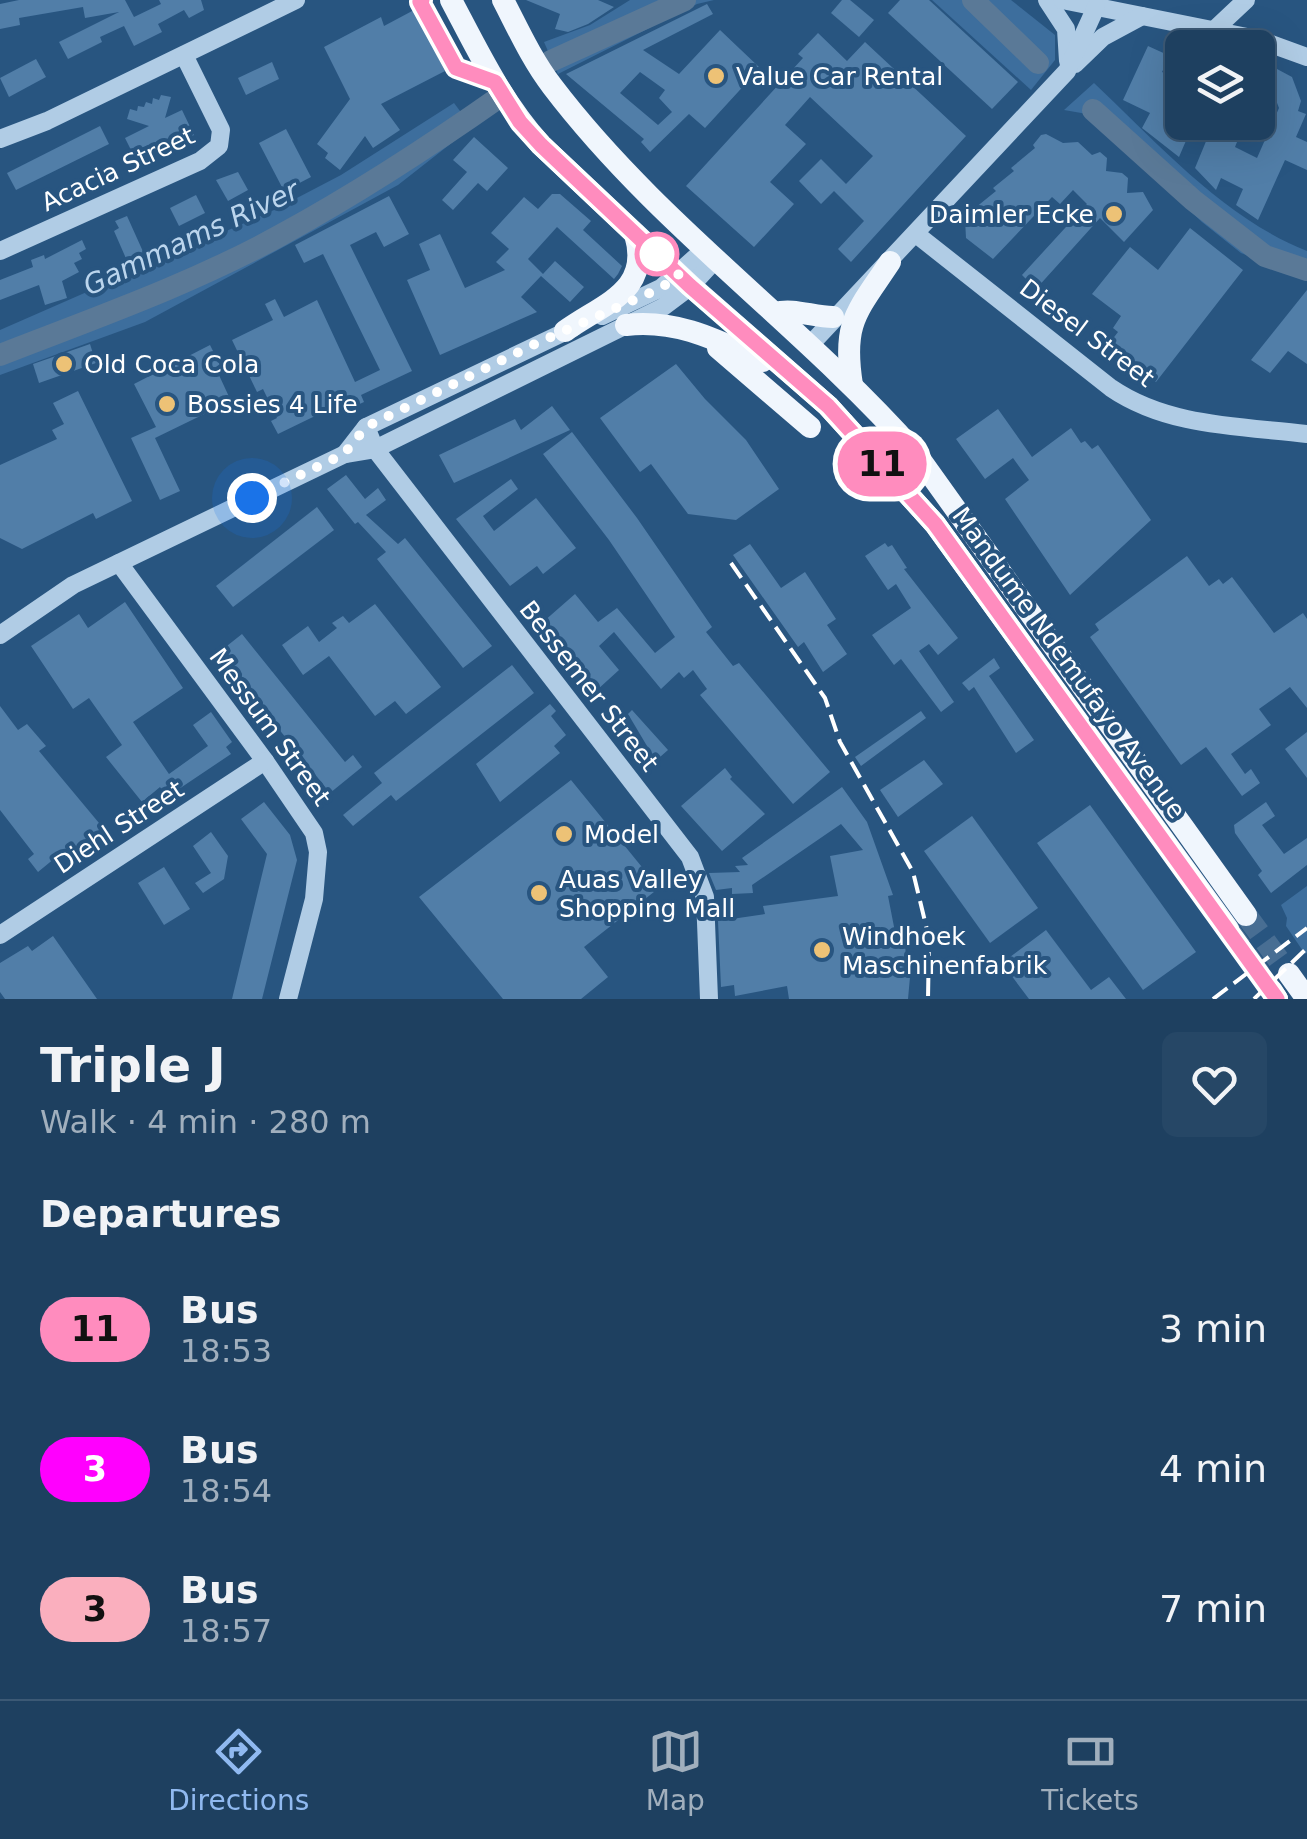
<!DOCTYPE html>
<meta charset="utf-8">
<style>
body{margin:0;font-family:"DejaVu Sans",sans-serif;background:#264766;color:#f1f3f6;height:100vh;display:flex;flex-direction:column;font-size:38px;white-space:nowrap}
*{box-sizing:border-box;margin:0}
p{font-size:32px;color:#a1afbd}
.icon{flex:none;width:55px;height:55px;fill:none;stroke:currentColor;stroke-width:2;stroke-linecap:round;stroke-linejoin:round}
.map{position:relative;height:999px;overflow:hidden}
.drawer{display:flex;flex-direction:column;background:#1e4060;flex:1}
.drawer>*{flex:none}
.badge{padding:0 20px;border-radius:32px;font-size:35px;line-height:65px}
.buttons{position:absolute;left:1165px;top:30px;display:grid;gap:20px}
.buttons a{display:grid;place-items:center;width:110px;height:110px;border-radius:15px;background:#1e4060;box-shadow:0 10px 40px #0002,0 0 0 2px #3c5975;font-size:50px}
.you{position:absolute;width:50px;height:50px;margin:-25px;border:8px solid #fff;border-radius:50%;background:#1a73e8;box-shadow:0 0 0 15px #1a73e833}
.map>.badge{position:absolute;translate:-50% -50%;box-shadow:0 0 0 5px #fff}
h2{padding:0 40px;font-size:38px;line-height:90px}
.round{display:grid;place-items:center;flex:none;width:105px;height:105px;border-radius:15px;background:#264766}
.head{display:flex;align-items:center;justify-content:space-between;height:170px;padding:0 40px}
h1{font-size:48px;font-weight:600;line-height:75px}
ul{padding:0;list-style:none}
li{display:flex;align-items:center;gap:30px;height:140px;padding:0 40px}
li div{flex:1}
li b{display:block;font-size:38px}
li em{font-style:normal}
li .badge{min-width:110px;font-weight:700;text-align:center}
.menu{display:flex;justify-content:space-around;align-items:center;height:140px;border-top:2px solid #3c5975;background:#1e4060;font-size:28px;color:#a1afbd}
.menu a{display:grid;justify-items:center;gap:5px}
.menu .on{color:#90b9f0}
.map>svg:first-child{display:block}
.green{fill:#3d6e9d}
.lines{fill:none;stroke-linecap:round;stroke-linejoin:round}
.river{stroke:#5a7997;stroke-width:22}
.building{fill:#517ea8;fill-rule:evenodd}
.major-tunnel{stroke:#486e93;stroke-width:22;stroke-dasharray:22 11;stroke-linecap:butt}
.minor{stroke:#b0cce5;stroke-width:18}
.major{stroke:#f0f6fd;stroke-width:22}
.rail{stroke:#fff;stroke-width:4;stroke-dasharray:18 8;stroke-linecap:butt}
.line-casing{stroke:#fff;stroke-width:22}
.line{stroke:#ff8cbe;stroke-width:15}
.walk{stroke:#fff;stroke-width:10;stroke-dasharray:0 18}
.poi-dot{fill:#edc276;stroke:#285580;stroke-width:4}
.stop-dot{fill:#fff;stroke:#ff8cbe;stroke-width:5}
.labels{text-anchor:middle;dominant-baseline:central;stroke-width:8;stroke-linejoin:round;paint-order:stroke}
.poi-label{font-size:25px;fill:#fff;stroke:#285580;text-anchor:start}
.street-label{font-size:25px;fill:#fff;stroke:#285580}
.water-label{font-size:28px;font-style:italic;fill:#bbd5ed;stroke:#285580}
</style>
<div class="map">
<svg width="1307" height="999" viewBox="0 0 1307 999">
<rect width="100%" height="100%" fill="#285580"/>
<!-- green -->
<g class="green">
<polygon points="630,0 714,0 697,4 558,74 544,42 590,25"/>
<polygon points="932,0 1011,0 1055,35 1055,60 1031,90"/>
<path d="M1094,83C1159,144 1222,217 1307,251V279L1241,253L1202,222L1087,114L1064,110Z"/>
<polygon points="454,103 472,127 398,185 145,322 0,375 0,330 274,210 341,175"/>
<polygon points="1307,886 1307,953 1305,954 1286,926 1287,918 1281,905"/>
</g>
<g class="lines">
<!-- river -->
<g class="river">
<polyline points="973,0 1038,63"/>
<polyline points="551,61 685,0"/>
<polyline points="1093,110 1193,200 1265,256 1307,270"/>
<path d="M0,355C95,318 192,284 281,235C358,193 430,146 501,96"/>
</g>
</g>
<!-- building -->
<g class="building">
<polygon points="19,0 125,0 134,17 161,4 159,0 201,0 204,10 189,18 184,10 158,24 162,32 134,46 124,26 100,37 102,42 68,59 59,42 119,12 85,18 83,7 19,18 20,25 0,29 0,4"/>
<polygon points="526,0 598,0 614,7 588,24 568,32 555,29 560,14"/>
<polygon points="842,0 850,0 874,20 859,37 831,13"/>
<polygon points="900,0 929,0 1018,82 992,109 888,13"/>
<path d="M707,4L713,14L643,50L679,74L720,30L760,68L705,128L689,114L650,152L641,142L644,139L566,74ZM640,72L665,90L659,98L672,112L658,125L620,93Z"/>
<polygon points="414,10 445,71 381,104 400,130 373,148 365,136 340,170 325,158 328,153 317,144 350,99 324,47 381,17 384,26"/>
<polygon points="818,33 847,61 865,42 966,136 851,262 838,249 864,221 834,191 821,204 799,181 821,159 846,184 873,156 810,97 785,125 806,144 770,182 794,204 754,247 686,186 803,58 798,54"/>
<polygon points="1148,46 1170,56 1162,72 1182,81 1182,122 1194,122 1179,157 1142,128 1150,113 1123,100"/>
<polygon points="36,59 46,77 9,97 0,78"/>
<polygon points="1258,59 1292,77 1301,101 1298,111 1306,114 1296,137 1307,142 1307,170 1285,160 1258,220 1236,205 1243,189 1221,178 1216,190 1195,168 1214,122 1245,122 1235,147 1257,158 1279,108 1266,74 1258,94"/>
<polygon points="272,62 279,79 246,95 238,78"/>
<polygon points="161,95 171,97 165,118 182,110 194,135 137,162 125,138 149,126 127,119 130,109 137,111 138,106 144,107 146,102 152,104 153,98 159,100"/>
<polygon points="100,126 109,144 16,190 7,173"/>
<polygon points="286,129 311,177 284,191 259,143"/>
<polygon points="1046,134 1063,143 1078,142 1092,155 1100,152 1107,158 1106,171 1122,173 1128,178 1127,193 1143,192 1153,210 1124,242 1100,218 1036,289 1022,275 1087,204 1073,190 1060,204 1052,197 993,259 966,238 965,219 978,210 975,208 996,191 993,188 1014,171 1011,168 1035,148 1033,145 1041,135"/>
<polygon points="474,137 508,168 487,191 478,183 453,210 442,200 467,172 453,160"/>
<polygon points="238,172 248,190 228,201 216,180"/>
<polygon points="552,194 560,194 591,221 583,230 622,266 618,274 614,279 557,227 528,259 543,274 555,261 584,287 570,302 541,276 521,297 537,312 440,355 407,280 430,270 419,244 440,234 465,288 505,270 496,262 509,249 491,233 524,197 538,209"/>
<polygon points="196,195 205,213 179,226 170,208"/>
<polygon points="389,196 409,234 384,247 376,232 350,245 412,371 361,395 364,402 351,408 348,400 278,434 271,421 277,418 263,389 257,392 232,340 273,320 265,304 275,299 284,317 317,300 355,382 380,370 323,254 304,263 295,245"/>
<polygon points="127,216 145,256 128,263 114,231 119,228 115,221"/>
<polygon points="1190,228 1243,270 1156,382 1108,345 1118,332 1113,328 1121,316 1092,294 1130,247 1158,270"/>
<polygon points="82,240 86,249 79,253 82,259 74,263 79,272 62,281 67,298 45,305 39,285 0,300 0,280 33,267 31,260 44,255 45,259"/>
<polygon points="1307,290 1307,364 1288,351 1270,373 1251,360"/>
<polygon points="90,344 96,363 39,383 33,364"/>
<polygon points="210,345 223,371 218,373 231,401 155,438 180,491 160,500 131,438 156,427 134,384"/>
<polygon points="676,364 705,399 746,440 779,489 736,520 688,514 651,464 640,472 600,418"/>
<polygon points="78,391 132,501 96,519 93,513 22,549 0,538 0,465 57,439 52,430 64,424 53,403"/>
<polygon points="552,406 570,430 454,483 439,455 515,419 521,430"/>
<polygon points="998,409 1032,457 1071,428 1081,443 1085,441 1092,449 1098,445 1151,520 1070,595 1005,499 1029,480 1013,458 985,479 956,439"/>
<polygon points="572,432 637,518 712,627 706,632 733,666 739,663 830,772 793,804 700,695 707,689 693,670 684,678 679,672 661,689 614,632 599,646 619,670 597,690 543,622 575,594 598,622 617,608 655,653 675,637 609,540 543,454"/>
<polygon points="346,475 365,499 378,488 386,500 366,515 398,544 405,538 492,646 463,668 377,559 386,552 358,522 355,524 327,489"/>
<polygon points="511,479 518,489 483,516 494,531 536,498 576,548 543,574 537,566 510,586 456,519"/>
<polygon points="317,507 334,530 233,607 216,586"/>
<polygon points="885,543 888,547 892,545 907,568 904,569 958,638 938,655 929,644 919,651 954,702 941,712 901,659 894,665 872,635 911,608 896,584 888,590 865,556"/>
<polygon points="750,544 781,588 805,572 836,619 827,625 847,654 823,672 804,642 798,647 733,555"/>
<polygon points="1187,556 1209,586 1219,579 1223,584 1232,577 1274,633 1303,613 1307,619 1307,708 1290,687 1259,709 1271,725 1231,754 1245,774 1251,769 1260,783 1242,796 1206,747 1181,765 1090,637 1099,630 1095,624"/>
<polygon points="125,602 183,688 133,722 169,774 208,746 193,725 211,712 232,742 226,747 231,754 167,797 160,787 142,802 106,757 122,745 89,698 73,709 31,646 79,614 88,628"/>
<polygon points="375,604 441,687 406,714 395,701 375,716 329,656 303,675 282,645 308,626 319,642 337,628 332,623 343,616 349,623"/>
<polygon points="242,634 345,762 353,755 362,767 330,793 218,653"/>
<polygon points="994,658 1000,668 989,676 1034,740 1016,753 974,687 969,691 962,683"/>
<polygon points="512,665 534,693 396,801 391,795 353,826 343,815 382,783 374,773"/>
<polygon points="550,704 556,711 551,716 566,735 554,746 560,753 500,802 476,764"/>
<polygon points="0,706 18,730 27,724 46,746 39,751 104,829 71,855 66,849 38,872 28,859 34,854 0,810"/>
<polygon points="632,710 668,750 644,771 633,759 647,746 628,714"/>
<polygon points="921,711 926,718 861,766 855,757"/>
<polygon points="1307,732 1307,778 1285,749"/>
<polygon points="924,760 943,784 898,817 880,790"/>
<polygon points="725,768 732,777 730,779 765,814 722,851 681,806"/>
<polygon points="571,780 659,888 584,947 608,977 581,999 503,999 419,897"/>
<polygon points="842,787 867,822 893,895 888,896 896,937 905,936 906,966 911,966 908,999 789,999 787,986 735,996 734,985 721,987 718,921 765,914 763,906 838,896 830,856 863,850 841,824 752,885 753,893 732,894 732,888 716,890 709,873 740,872 735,866 748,865 742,858"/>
<polygon points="264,802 290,835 297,860 262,999 232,999 267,854 241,819"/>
<polygon points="1266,802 1275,816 1262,825 1284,854 1307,838 1307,865 1271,893 1258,875 1262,871 1235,833 1234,825"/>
<polygon points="1090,805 1196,952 1143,990 1037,843"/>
<polygon points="972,816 1038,908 990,943 924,851"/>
<polygon points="211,832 228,856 224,879 203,893 195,883 211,873 193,846"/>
<polygon points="164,867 190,909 164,925 138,883"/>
<polygon points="1046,930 1091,990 1109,977 1126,999 1029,999 1002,963"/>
<polygon points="53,936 97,999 5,999 0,992 0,963 28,946 32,951"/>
</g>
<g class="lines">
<!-- major-tunnel -->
<g class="major-tunnel">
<polyline points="1246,915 1289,974"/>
<polyline points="1228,929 1272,991"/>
</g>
<!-- minor -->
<g class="minor">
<polyline points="1047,0 1066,29 1068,61"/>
<polyline points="1062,0 1257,39 1307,57"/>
<polyline points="1214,30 1246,0"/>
<polyline points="1075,64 1103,37 1142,16"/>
<polyline points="0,139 47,121 296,0"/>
<path d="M916,234L1111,388C1168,427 1240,426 1307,434"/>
<polyline points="0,251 200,161 219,146 221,130 184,55"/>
<polyline points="602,316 661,288 706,248"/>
<polyline points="809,346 1067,71 1096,7"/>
<polyline points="366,427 375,449 690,857 705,897 709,999"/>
<polyline points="345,454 366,427 573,328"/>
<polyline points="119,563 265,761 314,833 318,852 314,899 288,999"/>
<polyline points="0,635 73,585 345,454 375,449 663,307 691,286 716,259"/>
<polyline points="0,935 265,761"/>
</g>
<!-- major -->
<g class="major">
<path d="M451,0C478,51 502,102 541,145L691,286L828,406L935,524L1228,929"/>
<path d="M503,0C518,29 532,60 552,86C656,223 800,323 914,451L1246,915"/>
<path d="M775,313C794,308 813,317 833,317"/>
<path d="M626,325C677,319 717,340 763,361"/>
<path d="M565,331C604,303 652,291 635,234"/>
<polyline points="718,348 810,427"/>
<path d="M852,385C842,322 857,312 890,262"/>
<polyline points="1289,974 1307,999"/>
<polyline points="1272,991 1277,999"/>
</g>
<!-- rail -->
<g class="rail">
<polyline points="731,563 825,698 840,742 913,872 929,938 928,999"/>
<polyline points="1213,999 1307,928"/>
<polyline points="1254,999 1307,948"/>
</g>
</g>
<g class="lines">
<defs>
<polyline id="line" points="422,0 420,2 456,68 495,82 520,122 541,145 690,286 828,406 935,524 1277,999"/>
</defs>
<!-- line casing -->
<use href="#line" class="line-casing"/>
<!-- line -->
<use href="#line" class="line"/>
<!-- walk -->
<polyline class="walk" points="252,498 344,454 366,427 535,344 661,288 679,275 657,254"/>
</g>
<!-- markers -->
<g class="poi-dot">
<circle cx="716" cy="76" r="10"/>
<circle cx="1114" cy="214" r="10"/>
<circle cx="64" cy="364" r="10"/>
<circle cx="167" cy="404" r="10"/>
<circle cx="564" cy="834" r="10"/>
<circle cx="539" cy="893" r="10"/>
<circle cx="822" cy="950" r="10"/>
</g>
<circle class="stop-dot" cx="657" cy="254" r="20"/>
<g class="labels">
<!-- poi labels -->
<g class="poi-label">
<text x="736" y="76">Value Car Rental</text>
<text x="1094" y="214" text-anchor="end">Daimler Ecke</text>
<text x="84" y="364">Old Coca Cola</text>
<text x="187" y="404">Bossies 4 Life</text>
<text x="584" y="834">Model</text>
<text x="559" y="879">Auas Valley<tspan x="559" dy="29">Shopping Mall</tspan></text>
<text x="842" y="936">Windhoek<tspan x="842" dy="29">Maschinenfabrik</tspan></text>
</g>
<!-- street labels -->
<g class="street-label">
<text transform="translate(118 169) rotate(-25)">Acacia Street</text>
<text transform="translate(1087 333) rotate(37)">Diesel Street</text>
<text transform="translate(1069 663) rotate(54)">Mandume Ndemufayo Avenue</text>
<text transform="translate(589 686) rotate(52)">Bessemer Street</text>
<text transform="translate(270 727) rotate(54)">Messum Street</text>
<text transform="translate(119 827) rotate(-33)">Diehl Street</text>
</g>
<!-- water labels -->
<g class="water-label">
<text transform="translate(191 238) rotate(-25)">Gammams River</text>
</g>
</g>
</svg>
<div class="buttons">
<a><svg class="icon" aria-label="layers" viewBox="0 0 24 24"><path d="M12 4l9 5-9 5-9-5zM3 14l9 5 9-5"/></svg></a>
</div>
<div class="you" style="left:252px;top:498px"></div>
<b class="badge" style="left:882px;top:464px;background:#ff8cbe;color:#111">11</b>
</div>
<section class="drawer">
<div class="head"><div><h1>Triple J</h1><p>Walk · 4 min · 280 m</p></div><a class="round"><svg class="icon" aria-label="heart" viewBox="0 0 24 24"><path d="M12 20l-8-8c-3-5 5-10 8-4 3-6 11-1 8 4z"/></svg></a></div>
<h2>Departures</h2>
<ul>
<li><span class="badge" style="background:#ff8cbe;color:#111">11</span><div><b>Bus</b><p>18:53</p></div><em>3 min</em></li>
<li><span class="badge" style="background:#ff00fe;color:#fff">3</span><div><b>Bus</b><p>18:54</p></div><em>4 min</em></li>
<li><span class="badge" style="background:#faafbe;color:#111">3</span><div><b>Bus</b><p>18:57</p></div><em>7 min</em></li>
</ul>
</section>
<nav class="menu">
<a class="on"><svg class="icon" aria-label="directions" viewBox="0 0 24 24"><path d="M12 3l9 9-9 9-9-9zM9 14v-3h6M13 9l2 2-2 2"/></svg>Directions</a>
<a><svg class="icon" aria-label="map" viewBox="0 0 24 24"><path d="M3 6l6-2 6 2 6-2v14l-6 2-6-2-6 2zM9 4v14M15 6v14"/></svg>Map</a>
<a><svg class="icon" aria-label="tickets" viewBox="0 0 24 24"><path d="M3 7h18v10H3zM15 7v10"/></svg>Tickets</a>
</nav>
